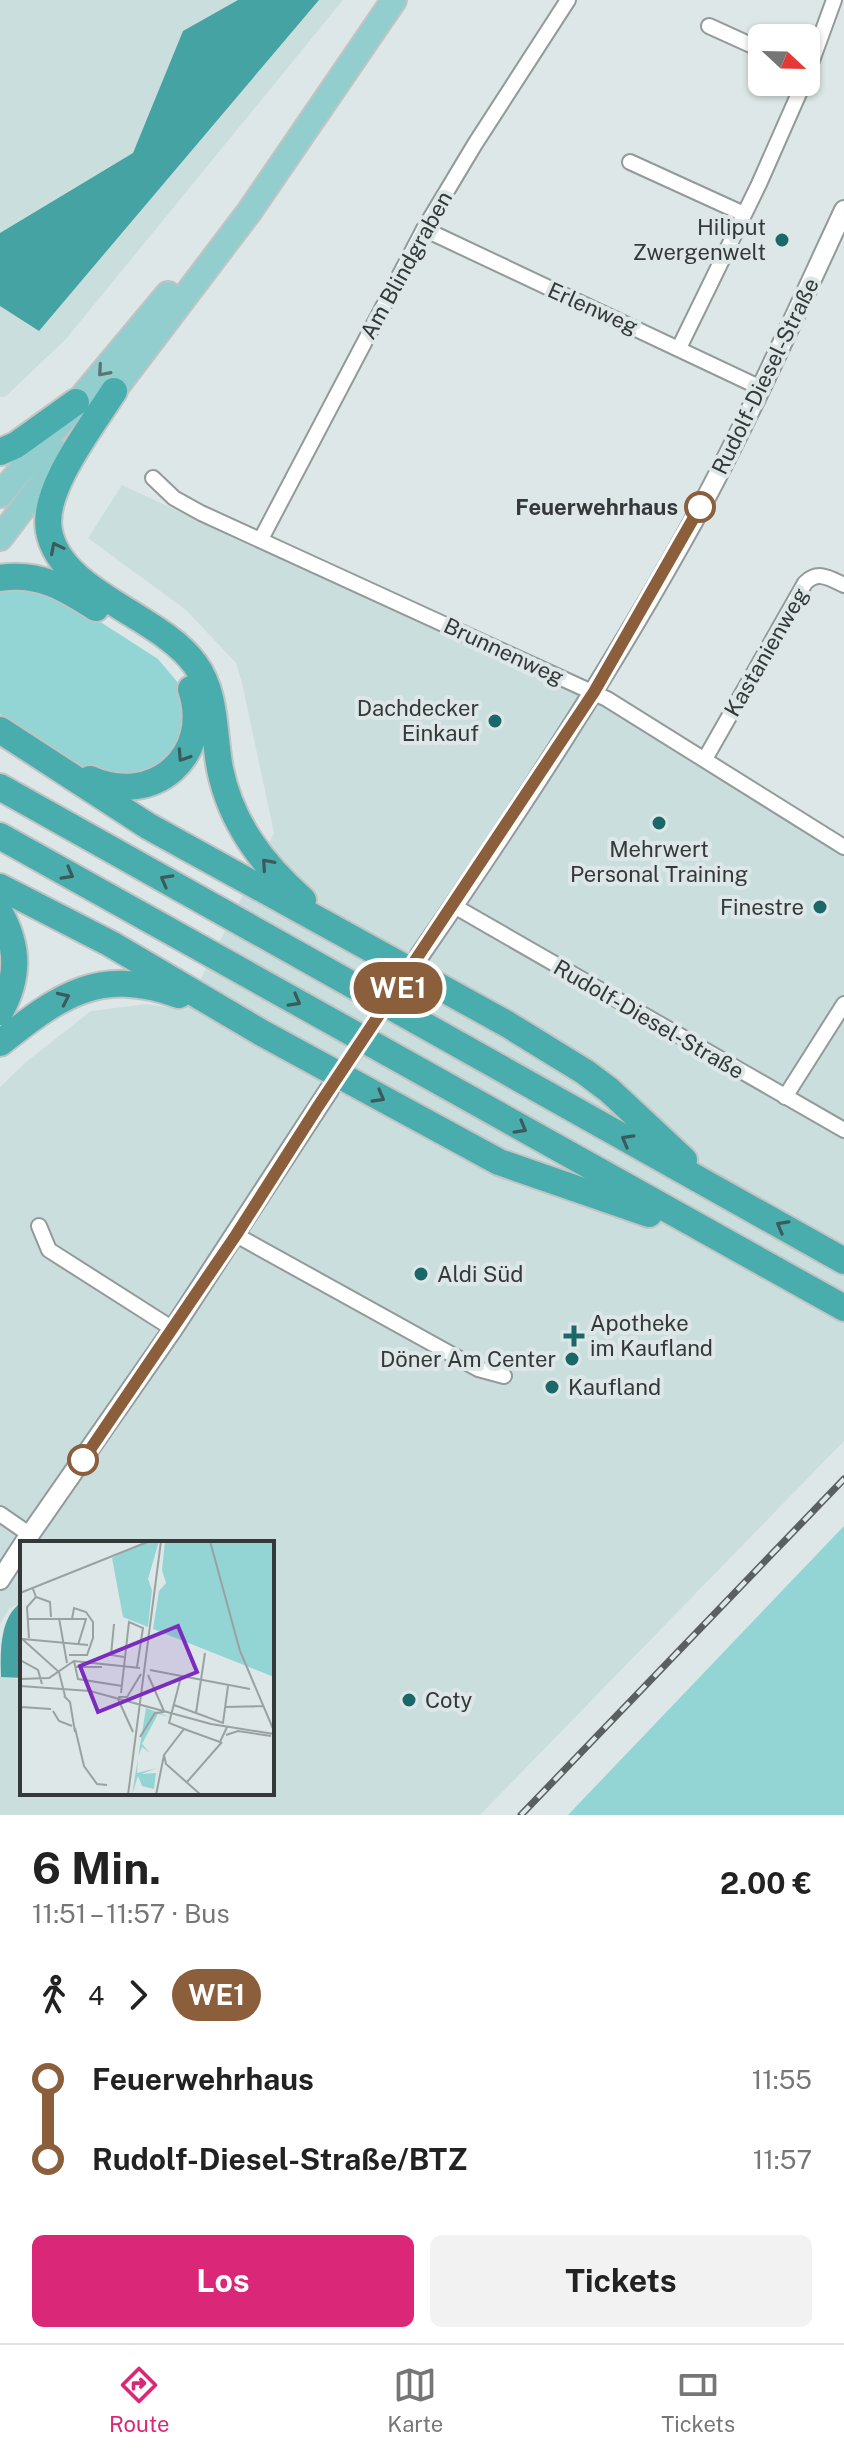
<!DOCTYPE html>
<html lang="de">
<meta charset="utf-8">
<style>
body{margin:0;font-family:"Public Sans",sans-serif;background:#f2f2f2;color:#222;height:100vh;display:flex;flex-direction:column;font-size:30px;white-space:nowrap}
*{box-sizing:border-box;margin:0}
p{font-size:26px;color:#767676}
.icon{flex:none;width:44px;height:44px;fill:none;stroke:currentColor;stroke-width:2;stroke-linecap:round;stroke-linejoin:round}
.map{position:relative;height:1815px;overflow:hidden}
.sheet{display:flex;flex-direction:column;background:#fff;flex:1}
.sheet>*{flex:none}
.badge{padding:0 16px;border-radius:26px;font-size:28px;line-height:52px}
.needle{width:52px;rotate:112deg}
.tools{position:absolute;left:748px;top:24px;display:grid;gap:16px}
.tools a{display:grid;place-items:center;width:72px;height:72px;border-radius:12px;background:#fff;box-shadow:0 2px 6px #0004;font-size:40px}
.map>.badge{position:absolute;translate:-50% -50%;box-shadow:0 0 0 4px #fff}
.legs{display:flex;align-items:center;gap:12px;height:88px;padding:0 32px;font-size:26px}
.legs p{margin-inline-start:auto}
.summary{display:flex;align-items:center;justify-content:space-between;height:136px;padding:0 32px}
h1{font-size:44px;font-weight:700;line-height:60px}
.primary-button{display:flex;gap:16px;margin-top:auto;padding:16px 32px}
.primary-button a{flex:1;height:92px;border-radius:12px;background:#db2777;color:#fff;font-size:32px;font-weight:700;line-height:92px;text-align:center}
.primary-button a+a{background:#f2f2f2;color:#222}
ul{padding:0 32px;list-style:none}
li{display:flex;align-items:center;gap:28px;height:80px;font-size:30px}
li i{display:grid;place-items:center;width:12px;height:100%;margin:0 10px;background:currentColor}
li i::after{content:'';width:20px;height:20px;margin:-10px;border:6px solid;border-radius:50%;background:#fff}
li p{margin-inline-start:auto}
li:first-child i{background:linear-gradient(#0000 50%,currentColor 0)}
li:last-child i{background:linear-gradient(currentColor 50%,#0000 0)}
.tabs{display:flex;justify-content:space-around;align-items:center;height:112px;border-top:2px solid #e0e0e0;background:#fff;font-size:22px;color:#767676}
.tabs a{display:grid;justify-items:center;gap:4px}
.tabs .on{color:#db2777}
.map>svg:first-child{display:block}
.built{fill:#cbdede}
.green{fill:#93d5d4}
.water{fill:#46a3a3}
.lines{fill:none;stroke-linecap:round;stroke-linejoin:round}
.tertiary-tunnel{stroke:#bcc4c4;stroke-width:18;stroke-dasharray:18 9;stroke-linecap:butt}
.minor-casing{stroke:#929a9a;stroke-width:18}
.tertiary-casing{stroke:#929a9a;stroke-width:22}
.primary-casing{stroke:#c2c3c3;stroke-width:28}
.motorway-casing{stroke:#c2c3c3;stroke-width:30}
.minor{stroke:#fff;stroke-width:14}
.tertiary{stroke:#fff;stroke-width:18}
.primary{stroke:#92cece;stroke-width:24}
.motorway{stroke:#4aadad;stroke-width:26}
.rail-casing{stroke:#5a6060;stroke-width:7}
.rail{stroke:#dee7e7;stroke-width:4;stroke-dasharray:12;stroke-linecap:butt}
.oneway{stroke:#5a7474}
.oneway2{stroke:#3b5b5b}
.line-1-casing{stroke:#fff;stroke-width:18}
.line-1{stroke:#8b5e3c;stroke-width:12}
.poi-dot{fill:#1a6868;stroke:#dee7e7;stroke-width:3}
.stop-1-dot{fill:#fff;stroke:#8b5e3c;stroke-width:4}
.labels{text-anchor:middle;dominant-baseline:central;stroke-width:8;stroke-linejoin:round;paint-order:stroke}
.poi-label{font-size:22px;fill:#343838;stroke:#dee7e7;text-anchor:end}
.street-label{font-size:22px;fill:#343838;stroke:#dee7e7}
.stop-label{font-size:22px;font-weight:bold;fill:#343838;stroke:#dee7e7;text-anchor:end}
.inset-road{fill:none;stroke:#9aa1a1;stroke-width:2}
.view{fill:#7b2cbf;fill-opacity:0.15;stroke:#7b2cbf;stroke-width:4}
.inset-edge{fill:none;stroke:#343838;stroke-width:4}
</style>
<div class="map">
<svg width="844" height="1815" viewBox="0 0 844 1815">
<rect width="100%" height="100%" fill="#dee7e7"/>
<!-- built -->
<g class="built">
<polygon points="0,0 343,0 66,339 6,396 0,397"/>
<polygon points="122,485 332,582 615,708 844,854 844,1441 480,1815 0,1815 0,1676 17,1679 22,1678 22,1793 272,1793 272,1543 22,1543 22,1602 9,1609 0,1624 0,1087 26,1062 91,1011 147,1004 185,1010 274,833 242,683 236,663 186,610 88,538"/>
</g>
<!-- green -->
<g class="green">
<polygon points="0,586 57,594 158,659 179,684 186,734 167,764 149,776 108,778 73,762 0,714"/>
<polygon points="844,1526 844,1815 568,1815"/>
</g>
<!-- water -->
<g class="water">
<polygon points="238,0 319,0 39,331 0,306 0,233 133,153 183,31"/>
<path d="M22,1602V1678L1,1677C0,1650 0,1616 22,1602Z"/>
</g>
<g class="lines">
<!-- tertiary-tunnel -->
<polyline class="tertiary-tunnel" points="333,1085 417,960"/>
<defs>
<g id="minor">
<polyline points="709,26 762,50"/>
<polyline points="806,77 834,0"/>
<polyline points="630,162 744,214"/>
<polyline points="424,229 761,388"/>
<polyline points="679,348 759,184 804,82"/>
<polyline points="153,478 174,498 201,513 607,699 844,847"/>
<polyline points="261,539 424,229 475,144 568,0"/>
<path d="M705,759L805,583C818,570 829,578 844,585"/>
<polyline points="454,906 844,1130"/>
<polyline points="785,1097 844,1004"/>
<polyline points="39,1226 49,1250 173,1329"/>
<polyline points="236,1235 478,1369 504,1376"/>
<polyline points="0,1514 29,1534"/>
</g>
<g id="tertiary">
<path d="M420,955C517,814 610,672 693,522C748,421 795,315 844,210"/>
<polyline points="24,1543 173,1329 329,1090"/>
<polyline points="0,1580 22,1546"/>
</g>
<g id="primary">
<polyline points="102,406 249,212 394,0"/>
<polyline points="0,495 168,294"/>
<polyline points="0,538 64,454"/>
</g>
<g id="motorway">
<path d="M114,391C92,426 41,490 49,531C60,593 160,615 195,664C217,694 213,733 220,769C231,823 262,864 303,900"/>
<polyline points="0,452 16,445 76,402"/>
<path d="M0,578C39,572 65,588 96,608"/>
<polyline points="0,730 148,826 507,1024 585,1072 609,1090 684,1160"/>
<path d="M90,779C153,807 213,756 191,689"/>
<polyline points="0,787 844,1261"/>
<polyline points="0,836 844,1308"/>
<polyline points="0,887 111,944 262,1033 499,1162 649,1214"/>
<path d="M0,913C19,947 19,978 0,1012"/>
<path d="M0,1043C59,996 100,966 179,995"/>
</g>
</defs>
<!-- minor casing -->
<use href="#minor" class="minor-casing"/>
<!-- tertiary casing -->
<use href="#tertiary" class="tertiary-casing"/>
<!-- primary casing -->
<use href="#primary" class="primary-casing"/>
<!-- motorway casing -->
<use href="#motorway" class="motorway-casing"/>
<!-- minor -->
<use href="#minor" class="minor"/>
<!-- tertiary -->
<use href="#tertiary" class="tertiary"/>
<!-- primary -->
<use href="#primary" class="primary"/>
<!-- motorway -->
<use href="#motorway" class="motorway"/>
<defs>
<polyline id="rail" points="521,1815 844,1479"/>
</defs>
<!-- rail casing -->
<use href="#rail" class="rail-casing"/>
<!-- rail -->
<use href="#rail" class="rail"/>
</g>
<!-- one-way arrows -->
<defs><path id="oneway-chevron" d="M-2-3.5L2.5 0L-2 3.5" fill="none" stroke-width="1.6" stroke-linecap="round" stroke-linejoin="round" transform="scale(2)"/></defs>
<use class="oneway" href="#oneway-chevron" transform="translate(103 371) rotate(131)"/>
<g class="oneway2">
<use href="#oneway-chevron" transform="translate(56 548) rotate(-117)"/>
<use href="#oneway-chevron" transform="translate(183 756) rotate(123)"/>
<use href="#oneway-chevron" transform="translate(267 864) rotate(-131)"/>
<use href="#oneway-chevron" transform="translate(68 874) rotate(29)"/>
<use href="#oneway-chevron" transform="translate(166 880) rotate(-151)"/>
<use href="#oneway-chevron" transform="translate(64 998) rotate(-25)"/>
<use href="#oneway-chevron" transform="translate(295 1001) rotate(29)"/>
<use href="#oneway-chevron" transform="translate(379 1097) rotate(29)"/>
<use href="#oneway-chevron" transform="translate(521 1128) rotate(29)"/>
<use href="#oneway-chevron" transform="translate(627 1140) rotate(-151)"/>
<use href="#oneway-chevron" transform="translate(782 1226) rotate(-151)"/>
</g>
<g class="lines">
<defs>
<polyline id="line-1" points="83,1460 236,1235 317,1108 594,692 700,507"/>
</defs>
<!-- line-1 casing -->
<use href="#line-1" class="line-1-casing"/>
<!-- line-1 -->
<use href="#line-1" class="line-1"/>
</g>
<!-- markers -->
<g class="poi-dot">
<circle cx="782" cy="240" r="8"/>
<circle cx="495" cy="721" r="8"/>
<circle cx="659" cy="823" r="8"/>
<circle cx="820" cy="907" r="8"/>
<circle cx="421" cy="1274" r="8"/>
<path d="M570 1324h8v8h8v8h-8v8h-8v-8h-8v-8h8z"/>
<circle cx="572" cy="1359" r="8"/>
<circle cx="552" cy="1387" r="8"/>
<circle cx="409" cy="1700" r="8"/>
</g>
<g class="stop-1-dot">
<circle cx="700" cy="507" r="14"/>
<circle cx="83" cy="1460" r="14"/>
</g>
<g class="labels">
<!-- poi labels -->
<g class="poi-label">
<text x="766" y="227">Hiliput<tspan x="766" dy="25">Zwergenwelt</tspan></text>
<text x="479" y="708">Dachdecker<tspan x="479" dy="25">Einkauf</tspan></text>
<text x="659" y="849" text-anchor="middle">Mehrwert<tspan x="659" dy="25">Personal Training</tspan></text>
<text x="804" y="907">Finestre</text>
<text x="437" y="1274" text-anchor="start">Aldi Süd</text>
<text x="590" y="1323" text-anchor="start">Apotheke<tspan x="590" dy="25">im Kaufland</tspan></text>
<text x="556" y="1359">Döner Am Center</text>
<text x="568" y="1387" text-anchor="start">Kaufland</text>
<text x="425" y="1700" text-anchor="start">Coty</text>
</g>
<!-- street labels -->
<g class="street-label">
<text transform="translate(406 265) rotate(-61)">Am Blindgraben</text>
<text transform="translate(593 308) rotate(24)">Erlenweg</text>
<text transform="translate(765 376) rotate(-64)">Rudolf-Diesel-Straße</text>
<text transform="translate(504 651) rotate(25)">Brunnenweg</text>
<text transform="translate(766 652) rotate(-60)">Kastanienweg</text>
<text transform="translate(649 1019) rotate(30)">Rudolf-Diesel-Straße</text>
</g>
<!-- stop labels -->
<g class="stop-label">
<text x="678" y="507">Feuerwehrhaus</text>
</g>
</g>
<!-- overview -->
<g transform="translate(20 1541)">
<rect width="254" height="254" fill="#dee7e7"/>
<path d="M126,0H139L128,38L132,49L128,86L103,76L92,17ZM145,0H254V136L133,88L139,50L146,42L142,29ZM126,167L150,176L138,173L122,203L130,212L122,206L118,216L117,232L137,227L121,233L136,232L134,248L122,245L118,235L112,254Z" fill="#93d5d4"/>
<path class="inset-road" d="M190,0L220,110L254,190M13,48L16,56L30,61L31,76M0,52L130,0M39,77L47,122M7,78H67M94,83L91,114L104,116M0,96L39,131L45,155M9,97L7,66L16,56M3,98L68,104M58,104L66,78M49,114H67L73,97V81L66,71L54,67L52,78M0,119L18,129L22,143M54,120L58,138L102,145M55,126H82M130,129L230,148M128,134L144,170M161,136L149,182L167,189M0,138L29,137L54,120L120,127M0,145L70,150L191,183L254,193M101,152L109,81L123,87L117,126M44,155L50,161L55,191M98,156H107L121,133M98,158L113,191M154,164L203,182L208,145M1,166L31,168M206,166L243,165M33,170L39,180L52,185M176,172L185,112M0,175L1,146M55,187L64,225L77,243L87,244M206,194L218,190L251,195M120,196L135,172L144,171M167,241L202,201M108,254L141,0M136,254L144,214M181,254L146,223L144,214L164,188L200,201L207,186"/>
<path class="view" d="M158,85L177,131L78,171L60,125Z"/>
<rect width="254" height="254" class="inset-edge"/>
</g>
</svg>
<div class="tools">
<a><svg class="needle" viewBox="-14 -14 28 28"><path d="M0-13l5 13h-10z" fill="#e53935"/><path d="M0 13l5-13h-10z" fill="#767676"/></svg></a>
</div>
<b class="badge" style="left:398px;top:988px;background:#8b5e3c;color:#fff">WE1</b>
</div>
<section class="sheet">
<div class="summary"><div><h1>6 Min.</h1><p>11:51 – 11:57 · Bus</p></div><b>2.00 €</b></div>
<div class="legs"><svg class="icon" aria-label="walk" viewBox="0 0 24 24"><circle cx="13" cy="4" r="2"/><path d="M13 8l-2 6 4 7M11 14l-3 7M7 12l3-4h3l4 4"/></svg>4<svg class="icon" aria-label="forward" viewBox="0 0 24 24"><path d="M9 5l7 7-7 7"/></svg><b class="badge" style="background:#8b5e3c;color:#fff">WE1</b></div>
<ul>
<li><i style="color:#8b5e3c"></i><b>Feuerwehrhaus</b><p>11:55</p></li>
<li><i style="color:#8b5e3c"></i><b>Rudolf-Diesel-Straße/BTZ</b><p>11:57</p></li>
</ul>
<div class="primary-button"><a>Los</a><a>Tickets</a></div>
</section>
<nav class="tabs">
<a class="on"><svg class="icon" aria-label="directions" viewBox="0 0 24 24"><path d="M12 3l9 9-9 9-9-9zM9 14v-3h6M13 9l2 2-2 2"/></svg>Route</a>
<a><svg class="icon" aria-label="map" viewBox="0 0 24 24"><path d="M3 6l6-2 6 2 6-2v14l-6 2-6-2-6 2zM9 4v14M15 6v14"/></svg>Karte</a>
<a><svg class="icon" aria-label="tickets" viewBox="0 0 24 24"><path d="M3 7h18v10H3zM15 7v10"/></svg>Tickets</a>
</nav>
